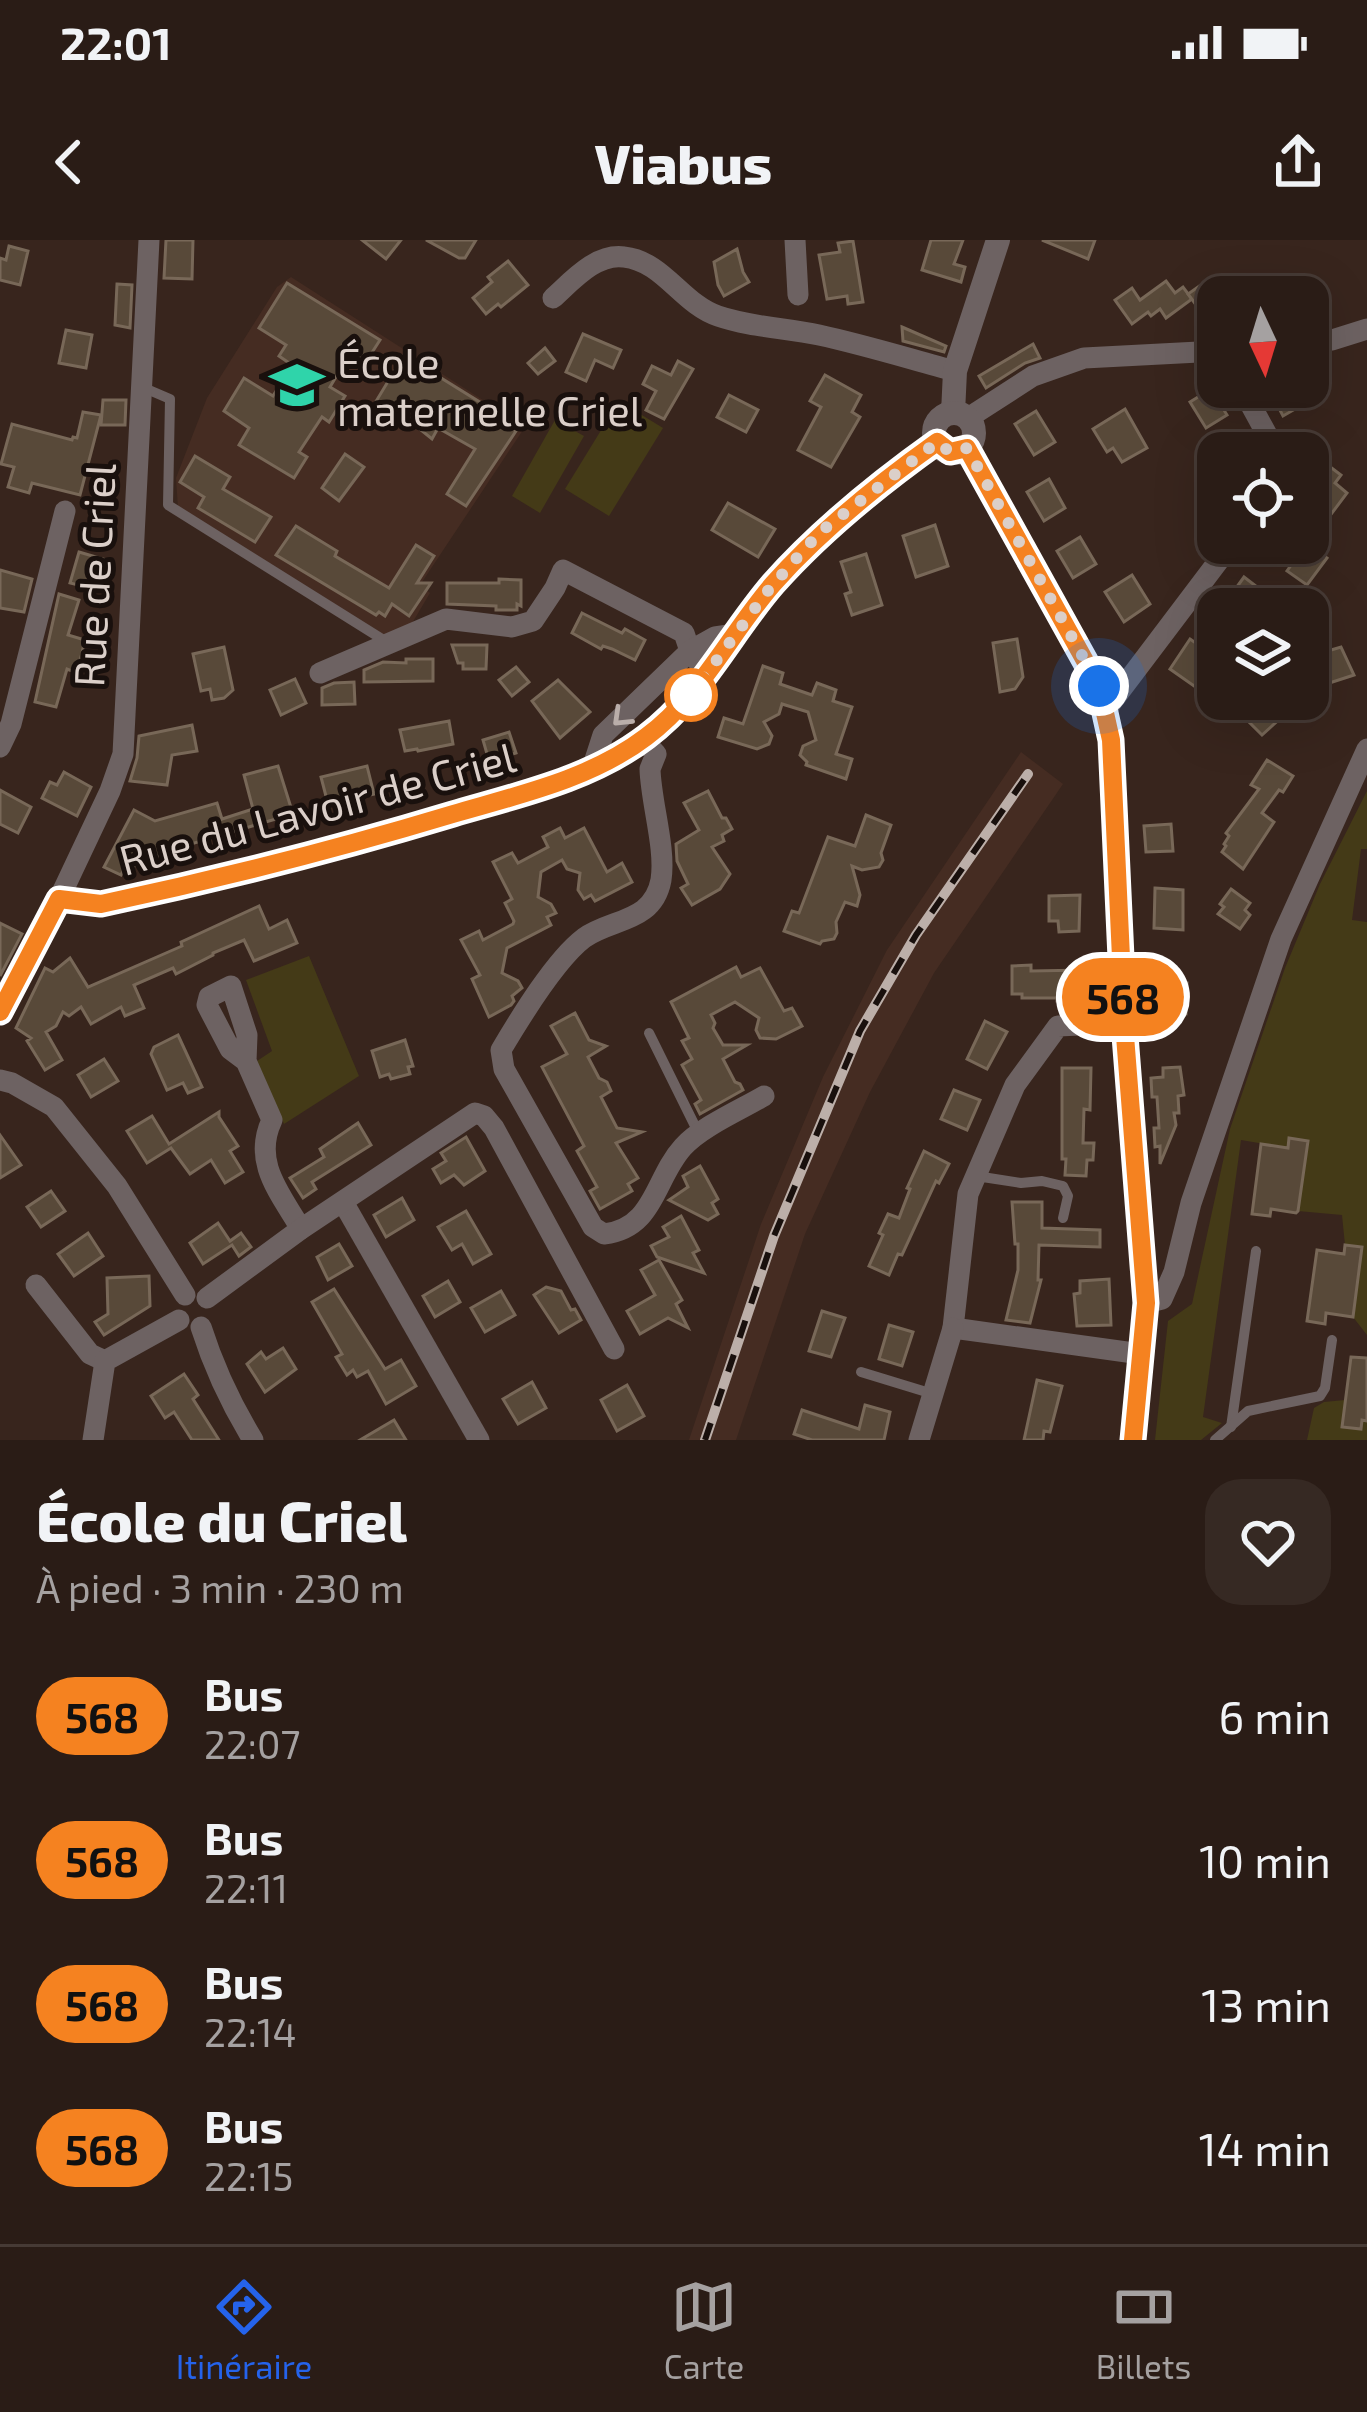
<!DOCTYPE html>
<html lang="fr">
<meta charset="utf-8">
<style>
body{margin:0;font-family:"Exo 2",sans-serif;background:#362923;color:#f1f3f6;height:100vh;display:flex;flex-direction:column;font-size:45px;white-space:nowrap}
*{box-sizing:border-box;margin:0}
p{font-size:39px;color:#a5a1a1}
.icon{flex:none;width:66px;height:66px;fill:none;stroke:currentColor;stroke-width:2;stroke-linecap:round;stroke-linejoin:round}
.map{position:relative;height:1200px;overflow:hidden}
.sheet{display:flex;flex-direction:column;background:#2a1c16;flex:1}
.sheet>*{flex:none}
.badge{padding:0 24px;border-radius:39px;font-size:42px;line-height:78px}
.needle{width:78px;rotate:176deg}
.tools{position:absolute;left:1197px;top:36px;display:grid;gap:24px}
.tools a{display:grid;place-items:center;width:132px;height:132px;border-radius:24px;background:#2a1c16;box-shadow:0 12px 48px #0002,0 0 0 3px #463a35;font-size:60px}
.you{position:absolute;width:60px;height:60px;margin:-30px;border:9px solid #fff;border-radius:50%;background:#1a73e8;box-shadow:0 0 0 18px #1a73e833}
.map>.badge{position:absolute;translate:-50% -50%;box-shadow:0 0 0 6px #fff}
.round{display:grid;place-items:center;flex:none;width:126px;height:126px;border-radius:36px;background:#362923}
.overview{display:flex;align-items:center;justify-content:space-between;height:204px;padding:0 36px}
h1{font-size:57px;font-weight:800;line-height:90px}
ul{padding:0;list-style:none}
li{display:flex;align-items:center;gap:36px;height:144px;padding:0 36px}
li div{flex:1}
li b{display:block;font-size:45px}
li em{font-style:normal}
li .badge{min-width:132px;font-weight:700;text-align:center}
.status{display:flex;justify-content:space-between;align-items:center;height:84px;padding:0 60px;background:#2a1c16;direction:ltr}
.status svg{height:33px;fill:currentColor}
header{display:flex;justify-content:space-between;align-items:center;height:156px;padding:0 36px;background:#2a1c16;font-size:54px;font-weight:800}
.tabs{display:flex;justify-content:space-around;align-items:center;height:168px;border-top:3px solid #463a35;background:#2a1c16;font-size:33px;color:#a5a1a1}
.tabs a{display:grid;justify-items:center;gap:6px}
.tabs .current{color:#2563eb}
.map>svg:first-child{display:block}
.built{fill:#452c22}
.green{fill:#443a17}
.building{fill:#584939;stroke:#786858;stroke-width:3}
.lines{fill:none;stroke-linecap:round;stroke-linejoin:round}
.service{stroke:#6d6262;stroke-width:10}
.minor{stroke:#6d6262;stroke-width:21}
.tertiary{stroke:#6d6262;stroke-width:24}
.rail-casing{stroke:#bcafa9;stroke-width:10}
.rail{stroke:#19100d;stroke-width:6;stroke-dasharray:18;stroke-linecap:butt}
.oneway{stroke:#baaeaa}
.line-casing{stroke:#fff;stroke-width:27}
.line{stroke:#f58220;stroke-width:18}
.walk{stroke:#dbcfc9;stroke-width:12;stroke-dasharray:0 21.6}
.stop-dot{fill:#fff;stroke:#f58220;stroke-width:6}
.labels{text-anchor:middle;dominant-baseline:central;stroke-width:10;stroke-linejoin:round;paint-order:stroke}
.poi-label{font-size:42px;fill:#dbcfc9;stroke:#19100d;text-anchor:start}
.street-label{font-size:42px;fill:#dbcfc9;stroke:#19100d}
</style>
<div class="status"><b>22:01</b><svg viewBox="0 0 49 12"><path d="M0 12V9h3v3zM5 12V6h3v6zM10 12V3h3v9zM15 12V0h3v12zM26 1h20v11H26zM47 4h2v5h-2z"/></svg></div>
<header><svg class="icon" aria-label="back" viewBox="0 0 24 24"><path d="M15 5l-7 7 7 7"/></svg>Viabus<svg class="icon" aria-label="share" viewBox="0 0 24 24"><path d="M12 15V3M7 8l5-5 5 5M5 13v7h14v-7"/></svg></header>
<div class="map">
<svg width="1367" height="1200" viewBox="0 0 1367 1200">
<rect width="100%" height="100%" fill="#38251d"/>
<!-- built -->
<g class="built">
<polygon points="291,37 525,187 420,345 430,353 411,385 382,398 178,268 176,238 207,158 277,47"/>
<polygon points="1021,512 1063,544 934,733 870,852 805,994 736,1200 689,1200 761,984 823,837 887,710"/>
</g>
<!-- green -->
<g class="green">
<polygon points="619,161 663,188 609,276 565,249"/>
<polygon points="555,180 584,196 540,273 512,256"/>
<polygon points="1367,551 1367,609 1361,609 1352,680 1367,682 1367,1095 1353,1077 1362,1007 1345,1005 1342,975 1298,971 1308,901 1290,898 1288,908 1241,900 1203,1177 1222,1183 1201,1200 1155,1200 1168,1081 1192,1064 1230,889 1285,728 1320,644"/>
<polygon points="309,716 359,836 284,884 257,821 272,811 246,740"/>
<polygon points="1345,1160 1342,1186 1360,1188 1362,1180 1367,1181 1367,1200 1307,1200 1314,1168 1324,1162"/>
</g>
<!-- building -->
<g class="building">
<polygon points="166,0 193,0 192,39 164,38"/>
<polygon points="362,0 401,0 386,19"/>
<polygon points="426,0 476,0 465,18 459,18"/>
<polygon points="931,0 963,0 954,24 965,27 961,42 922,30"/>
<polygon points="1042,0 1095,0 1088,19"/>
<polygon points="853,1 863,62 848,64 847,56 827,59 819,15 840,12 838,3"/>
<polygon points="9,6 28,11 20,45 0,40 0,18 6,20"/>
<polygon points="737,9 743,32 749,42 724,56 718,45 714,22"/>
<polygon points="508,21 528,45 501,67 498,64 486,74 473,58 492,42 488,37"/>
<polygon points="1166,41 1175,53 1183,47 1192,59 1166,78 1160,69 1151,76 1148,72 1132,84 1115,60 1132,48 1140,60"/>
<polygon points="1205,42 1218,60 1218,68 1205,77 1188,54"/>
<polygon points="287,43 380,100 364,125 349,115 330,147 345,156 329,182 322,177 299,212 307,217 294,238 239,205 249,188 224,171 244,138 273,156 292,125 279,116 286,105 259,88"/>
<polygon points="117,44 132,45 130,88 115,85"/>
<polygon points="902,87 946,106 944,112 903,101"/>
<polygon points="66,90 92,95 86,128 59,123"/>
<polygon points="583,94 621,110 613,128 595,120 586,141 566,132"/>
<polygon points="1033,104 1040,118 1025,123 986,148 979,136"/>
<polygon points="545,108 555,121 538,134 528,123"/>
<polygon points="404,115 491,169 489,175 516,191 466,266 447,254 475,209 438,188 432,199 405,177 375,163"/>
<polygon points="678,121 693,129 664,179 646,170 656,151 643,144 652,126 671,135"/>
<polygon points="825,135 861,155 852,172 860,177 831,227 798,210 821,167 810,161"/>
<polygon points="1268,147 1301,147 1309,161 1283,176"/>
<polygon points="1211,149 1227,175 1206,188 1190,162"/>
<polygon points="729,155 758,170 746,192 717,177"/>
<polygon points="103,160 126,160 125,185 101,185"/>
<polygon points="1125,169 1147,208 1122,222 1113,208 1107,212 1093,189"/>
<polygon points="1036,171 1055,202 1034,215 1015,184"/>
<polygon points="83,172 101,175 80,255 32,243 29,253 8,247 14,227 1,224 12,184 72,200 73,197 77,198"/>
<polygon points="345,214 364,227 339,261 322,248"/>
<polygon points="195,216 230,237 223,249 271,277 255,302 198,268 204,257 180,242"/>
<polygon points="1329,226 1341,235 1335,243 1347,253 1326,281 1308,267 1308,250"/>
<polygon points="1049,239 1065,268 1044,281 1027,252"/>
<polygon points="728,263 775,289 758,317 712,290"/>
<polygon points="935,285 948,326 916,337 903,296"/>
<polygon points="296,286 337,311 335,316 389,348 416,305 434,316 417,343 431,343 409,376 392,364 385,376 379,372 376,375 276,315"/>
<polygon points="1080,297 1096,324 1073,338 1057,311"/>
<polygon points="1307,303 1327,318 1307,345 1287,331"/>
<polygon points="79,312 103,319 94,349 70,343"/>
<polygon points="866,314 882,365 852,375 845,354 851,352 841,322"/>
<polygon points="0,330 32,339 24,372 0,368"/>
<polygon points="1132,335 1150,364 1124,382 1105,352"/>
<polygon points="1244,337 1269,356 1260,369 1221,369"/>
<polygon points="499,339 521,340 521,366 517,364 517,370 496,370 496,366 447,364 447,343 499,343"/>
<polygon points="59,354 79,360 68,395 85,400 77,433 67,429 56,467 35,462"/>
<polygon points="582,373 622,393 625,389 645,400 635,420 612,409 603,406 601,409 572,393"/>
<polygon points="1017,399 1023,437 1015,449 1000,452 993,403"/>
<polygon points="1190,399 1214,416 1194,446 1170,429"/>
<polygon points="452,405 487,405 486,429 463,429 463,423 458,423"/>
<polygon points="1330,406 1331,410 1341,407 1354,435 1308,450 1308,411"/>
<polygon points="224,407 233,450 224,458 212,460 210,449 201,451 193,414"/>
<polygon points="406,419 433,419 433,441 364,442 364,430 383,422 406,423"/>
<polygon points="763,426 783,433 780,444 812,455 817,443 836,450 833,461 852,467 836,514 852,519 846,539 806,525 807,522 800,515 803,506 816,500 808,472 782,464 779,474 764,482 772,496 769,504 757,509 718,497 724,478 743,484"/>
<polygon points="516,427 529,442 512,456 499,440"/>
<polygon points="295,439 306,463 281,475 270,450"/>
<polygon points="558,440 590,472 560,498 532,461"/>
<polygon points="354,442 355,464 322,465 322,448 334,443"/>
<polygon points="1270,462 1283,476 1262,495 1245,478 1260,465 1262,468"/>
<polygon points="449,481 453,504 418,511 417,509 405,511 400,490"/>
<polygon points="192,485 197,511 172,515 167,545 130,541 137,518 139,496"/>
<polygon points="509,492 516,513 489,521 483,500"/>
<polygon points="1267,520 1293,536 1283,552 1279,550 1262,573 1274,582 1243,629 1222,612 1226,606 1224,604 1229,596 1226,593 1259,549 1251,545"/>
<polygon points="278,526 293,574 177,608 177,610 145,620 143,623 137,621 132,630 125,627 121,635 104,627 134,570 155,581 217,563 222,579 253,569 244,535"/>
<polygon points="367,526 374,554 328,564 321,537"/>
<polygon points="64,532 91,547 77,576 42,558 50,542 57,545"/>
<polygon points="0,550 31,567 18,593 0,584"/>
<polygon points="708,551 722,578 726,578 732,589 722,595 724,601 712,607 730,634 720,649 692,665 681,648 688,644 677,621 676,604 699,590 684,563"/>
<polygon points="866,575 891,585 881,613 883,620 879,627 862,630 852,626 860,655 857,666 845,662 836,682 837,693 834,699 822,701 820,704 784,691 792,671 799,673 828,597 855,606"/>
<polygon points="1171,584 1173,611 1146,612 1144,586"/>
<polygon points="560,588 565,598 584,588 607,632 622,623 632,642 595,661 591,655 584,659 578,650 580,633 567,629 562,620 541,632 538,657 551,664 556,673 547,677 551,685 507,708 502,733 518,741 522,748 512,756 514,761 511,765 489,777 472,739 480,735 461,700 479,691 483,700 513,684 514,681 505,663 512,659 493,622 512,613 518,623 548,607 543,597"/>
<polygon points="1155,648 1183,650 1183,690 1154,688"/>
<polygon points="1231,649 1250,663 1245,670 1250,675 1240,689 1218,674 1224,667 1220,664"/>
<polygon points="1080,655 1079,691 1059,692 1058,681 1049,681 1049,656"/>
<polygon points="259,666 269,689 287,680 297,703 254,721 244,700 213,713 213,715 176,734 173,728 134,745 144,768 125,776 121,767 91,784 81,767 69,776 63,772 56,786 46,792 62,820 45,830 27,801 31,798 16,788 45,728 53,732 70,718 88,747 182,706 181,702"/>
<polygon points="0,683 22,694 0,736"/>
<polygon points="1031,725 1031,731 1085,730 1086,761 1057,761 1057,758 1022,758 1022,754 1012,754 1012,726"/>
<polygon points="736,727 741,737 760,728 784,771 792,768 802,786 776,799 760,798 756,790 759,778 735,762 711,775 715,783 713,788 723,805 747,805 723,819 735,842 740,844 743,850 700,874 695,864 701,860 682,825 692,819 682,801 689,798 671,762"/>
<polygon points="1159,741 1187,743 1186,774 1158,772"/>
<polygon points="575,773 589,800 606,806 588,817 599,838 607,842 611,851 601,857 617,888 642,892 616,903 638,938 628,944 632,951 600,969 590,951 597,947 577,911 584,906 542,827 567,814 551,786"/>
<polygon points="985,781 1007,792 987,829 967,819"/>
<polygon points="178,795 202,847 188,853 183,843 167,850 151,814 154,807"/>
<polygon points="405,800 413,826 408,827 410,834 391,839 389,834 380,837 372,811"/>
<polygon points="104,819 118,841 91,857 78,835"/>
<polygon points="1180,827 1184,855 1178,856 1179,873 1174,873 1176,885 1160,924 1160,906 1155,907 1154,888 1159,888 1157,857 1152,857 1151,838 1163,837 1163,828"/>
<polygon points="1062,828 1091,828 1090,870 1084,869 1083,903 1094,903 1093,920 1087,920 1086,936 1065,935 1066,919 1062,919"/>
<polygon points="954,850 980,860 967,890 941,879"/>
<polygon points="219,872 219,877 238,906 230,911 243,932 225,943 211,920 190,934 171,908 147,923 127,891 152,876 169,904"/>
<polygon points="358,883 371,905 312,942 316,949 303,958 290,938 324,917 320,909"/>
<polygon points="0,895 21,925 0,938"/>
<polygon points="466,897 485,931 464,945 454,935 441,943 433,929 446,921 441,913"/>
<polygon points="1289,898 1308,901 1298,971 1296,973 1271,969 1270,976 1252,974 1261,904 1288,908"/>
<polygon points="924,911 949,924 939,943 936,941 902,1015 898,1014 889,1035 869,1026 883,995 879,993 888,974 899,978 910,949 907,948"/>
<polygon points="700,926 718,959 712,963 718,974 708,980 669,960 688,947 683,936"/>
<polygon points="51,951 65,971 41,987 27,967"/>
<polygon points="402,958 414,980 386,997 374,975"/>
<polygon points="1012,962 1042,962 1042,988 1100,990 1100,1007 1039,1005 1038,1040 1041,1040 1030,1083 1006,1080 1018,1030 1018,1004 1015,1004"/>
<polygon points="466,971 491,1014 473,1024 462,1004 452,1010 438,987"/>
<polygon points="681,976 699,1010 693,1013 704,1033 657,1017 651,1006 669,997 663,987"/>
<polygon points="218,983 230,1001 241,993 251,1007 239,1016 232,1005 203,1024 190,1003"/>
<polygon points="88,993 103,1016 74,1036 58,1014"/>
<polygon points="339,1004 352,1026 328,1040 317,1017"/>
<polygon points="1345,1005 1362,1007 1353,1077 1326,1073 1325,1084 1307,1081 1317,1010 1344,1014"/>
<polygon points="659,1020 682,1060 676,1064 688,1088 668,1078 640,1094 627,1071 655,1055 641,1030"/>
<polygon points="149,1036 150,1066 104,1095 95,1082 108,1074 107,1038"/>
<polygon points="1109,1039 1111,1085 1077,1086 1074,1054 1080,1053 1080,1041"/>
<polygon points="448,1041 460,1062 435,1077 423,1056"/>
<polygon points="546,1047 561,1051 571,1070 575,1069 581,1080 559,1093 534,1055"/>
<polygon points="334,1049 385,1129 401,1120 416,1146 386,1164 368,1131 357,1137 353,1130 347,1135 336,1117 342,1114 312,1062"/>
<polygon points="501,1051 515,1075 485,1092 471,1068"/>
<polygon points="822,1071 845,1078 831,1117 809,1111"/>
<polygon points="889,1085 913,1092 902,1126 879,1119"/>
<polygon points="283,1108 296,1129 265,1152 247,1124 261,1112 266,1119"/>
<polygon points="1351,1117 1367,1118 1367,1181 1362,1180 1361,1189 1342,1187"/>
<polygon points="184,1134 198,1155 193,1159 219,1200 192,1200 174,1172 165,1178 151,1156"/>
<polygon points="1037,1140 1062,1146 1050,1192 1044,1191 1043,1200 1024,1200"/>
<polygon points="532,1142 546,1168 518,1184 503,1159"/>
<polygon points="627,1145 644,1176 617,1191 601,1160"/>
<polygon points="865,1165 890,1172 884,1200 812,1200 794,1194 802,1170 859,1189"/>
<polygon points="394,1180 406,1200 360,1200"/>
</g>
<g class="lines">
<!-- service -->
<g class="service">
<polyline points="142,147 170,159 168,265 390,404"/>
<polyline points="649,793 698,892"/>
<polyline points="976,936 1021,943 1042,941 1063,946 1068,956 1063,978"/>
<polyline points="861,1132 933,1154"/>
<polyline points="1231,1187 1256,1011"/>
<polyline points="1215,1200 1248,1171 1320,1156 1325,1148 1332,1100"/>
</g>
<!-- minor -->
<g class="minor">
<polyline points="795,0 798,55"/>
<path d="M553,58C572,41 596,13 624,17C663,21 682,64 718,76C750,87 786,88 819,95C865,105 910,119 955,131"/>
<polyline points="1308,102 1332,100 1367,89"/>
<polyline points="1241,147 1277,213"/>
<polyline points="968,178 1033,136 1084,118 1218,111"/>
<polyline points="320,433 446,379 512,387 533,381 555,348 563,330 684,393 690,411 708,435"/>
<polyline points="1105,471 1232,303"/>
<path d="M643,500L656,514L650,529C651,563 666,608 661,640C653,683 612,678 584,698C555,720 520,778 501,810L504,829L593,987L604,994C655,988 654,939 683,907C701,887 740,870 764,856"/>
<polyline points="0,507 11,484 65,271"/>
<polyline points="592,529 603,495 690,411 715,397 735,394"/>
<polyline points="59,659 110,551 123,514 149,0"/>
<polyline points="1124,783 1058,786 1015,845 968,954 953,1088 1141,1114"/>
<path d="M246,821L230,809L207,765L209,757L231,746L247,795L246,821L272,880C252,922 280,953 301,989"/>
<polyline points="0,840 12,843 54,867 117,946 185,1055"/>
<polyline points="343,962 479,1200"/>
<polyline points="36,1045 90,1114 105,1121"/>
<polyline points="207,1058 301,989 475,873 484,876 494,888 614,1109"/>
<polyline points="1146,1063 1162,1059 1174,1032 1191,963 1281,699 1367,509"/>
<path d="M201,1087C214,1128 231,1164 253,1200"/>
<polyline points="93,1200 105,1121 179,1080"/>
<polyline points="919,1200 953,1088"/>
</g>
<!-- tertiary -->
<g class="tertiary">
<polyline points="953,173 955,131 998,0"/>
<circle cx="954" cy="193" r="20"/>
<polyline points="967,208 1099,446 1111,500 1124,783 1146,1063 1133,1200"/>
<path d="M0,772L59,659L101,664C222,638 343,607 462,572C524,553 593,538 646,498C701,456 729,395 773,344C821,290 878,244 937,202"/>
</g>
<defs>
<polyline id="rail" points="705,1200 774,996 860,791 916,695 1028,534"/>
</defs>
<!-- rail casing -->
<use href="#rail" class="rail-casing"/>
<!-- rail -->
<use href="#rail" class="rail"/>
</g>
<!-- one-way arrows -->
<defs><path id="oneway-chevron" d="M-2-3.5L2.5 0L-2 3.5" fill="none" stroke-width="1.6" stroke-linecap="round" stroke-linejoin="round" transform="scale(3)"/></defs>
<use class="oneway" href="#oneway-chevron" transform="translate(621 478) rotate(136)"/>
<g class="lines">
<defs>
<path id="line" d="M0,772L59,659L101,664C219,639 337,609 453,574C518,555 591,539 646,497C701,456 729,395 773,344C821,290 878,244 937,202L950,212L967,208L1099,446L1111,500L1124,783L1146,1063L1133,1200"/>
</defs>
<!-- line casing -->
<use href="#line" class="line-casing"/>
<!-- line -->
<use href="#line" class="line"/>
<!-- walk -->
<polyline class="walk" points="691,455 770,348 820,292 937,202 950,212 967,208 1099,446"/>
</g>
<!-- icons -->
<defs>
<symbol id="school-bare" viewBox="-9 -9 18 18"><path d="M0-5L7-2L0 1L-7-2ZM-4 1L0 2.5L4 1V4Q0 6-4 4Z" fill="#2fd4aa" stroke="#19100d" stroke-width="2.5" paint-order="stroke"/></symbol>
</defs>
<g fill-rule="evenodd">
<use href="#school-bare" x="259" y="107" width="76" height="76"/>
</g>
<!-- markers -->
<circle class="stop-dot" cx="691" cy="455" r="24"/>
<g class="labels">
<!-- poi labels -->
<g class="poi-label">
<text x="337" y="121">École<tspan x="337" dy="48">maternelle Criel</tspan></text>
</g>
<!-- street labels -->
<g class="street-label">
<text transform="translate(93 335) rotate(-87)">Rue de Criel</text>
<text transform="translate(317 567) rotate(-15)">Rue du Lavoir de Criel</text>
</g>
</g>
</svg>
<div class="tools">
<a><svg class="needle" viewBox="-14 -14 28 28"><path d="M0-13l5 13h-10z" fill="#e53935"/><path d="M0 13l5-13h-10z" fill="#a5a1a1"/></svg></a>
<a><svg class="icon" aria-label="locate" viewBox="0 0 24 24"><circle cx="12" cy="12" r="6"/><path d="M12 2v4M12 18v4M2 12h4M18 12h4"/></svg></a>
<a><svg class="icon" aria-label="layers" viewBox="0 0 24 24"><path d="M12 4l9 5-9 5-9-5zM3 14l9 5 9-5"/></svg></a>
</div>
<div class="you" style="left:1099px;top:446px"></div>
<b class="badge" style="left:1123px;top:757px;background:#f58220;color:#111">568</b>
</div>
<section class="sheet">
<div class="overview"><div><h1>École du Criel</h1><p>À pied · 3 min · 230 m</p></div><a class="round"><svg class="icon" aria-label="heart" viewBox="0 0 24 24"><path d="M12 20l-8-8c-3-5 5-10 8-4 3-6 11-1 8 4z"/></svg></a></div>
<ul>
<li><span class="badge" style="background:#f58220;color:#111">568</span><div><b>Bus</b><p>22:07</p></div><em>6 min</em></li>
<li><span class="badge" style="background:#f58220;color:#111">568</span><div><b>Bus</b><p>22:11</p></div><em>10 min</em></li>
<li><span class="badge" style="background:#f58220;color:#111">568</span><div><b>Bus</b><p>22:14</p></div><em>13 min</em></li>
<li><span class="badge" style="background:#f58220;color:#111">568</span><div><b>Bus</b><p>22:15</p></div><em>14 min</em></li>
</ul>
</section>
<nav class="tabs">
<a class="current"><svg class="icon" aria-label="directions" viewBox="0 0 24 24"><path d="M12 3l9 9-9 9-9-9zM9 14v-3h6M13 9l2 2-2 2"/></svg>Itinéraire</a>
<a><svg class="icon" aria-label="map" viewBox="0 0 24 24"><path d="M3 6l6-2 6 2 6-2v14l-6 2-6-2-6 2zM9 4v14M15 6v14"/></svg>Carte</a>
<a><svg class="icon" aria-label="tickets" viewBox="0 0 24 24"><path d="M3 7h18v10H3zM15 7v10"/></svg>Billets</a>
</nav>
